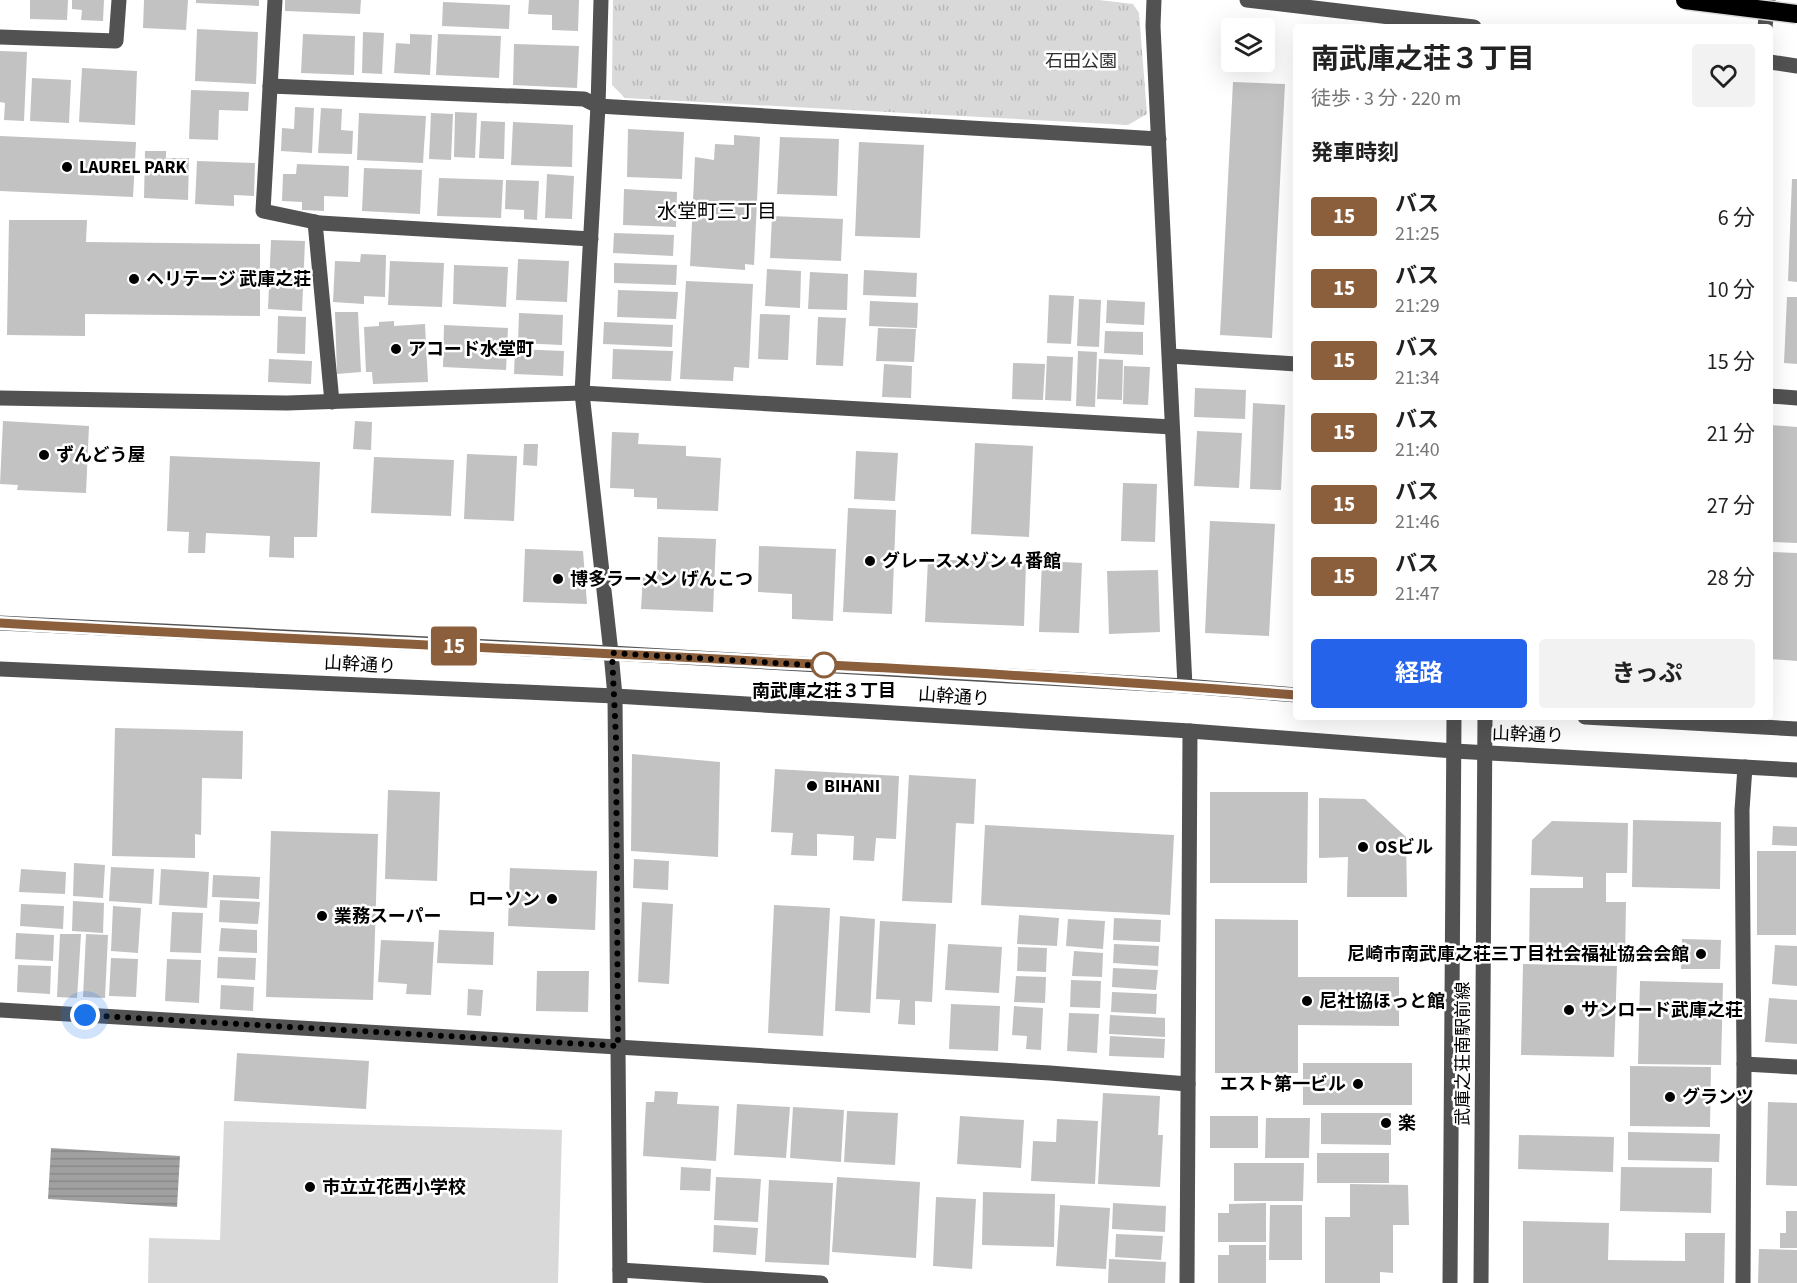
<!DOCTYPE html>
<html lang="ja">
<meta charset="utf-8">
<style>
body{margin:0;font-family:"Source Sans 3","Noto Sans JP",sans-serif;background:#f2f2f2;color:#222;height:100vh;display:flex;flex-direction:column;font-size:22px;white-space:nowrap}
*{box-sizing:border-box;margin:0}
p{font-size:20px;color:#767676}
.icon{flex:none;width:33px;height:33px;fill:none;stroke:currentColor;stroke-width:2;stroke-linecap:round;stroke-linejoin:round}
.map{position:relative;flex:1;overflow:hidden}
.drawer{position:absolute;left:1293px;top:24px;width:480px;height:696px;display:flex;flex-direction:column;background:#fff;border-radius:6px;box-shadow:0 6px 24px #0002}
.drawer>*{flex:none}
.badge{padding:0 12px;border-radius:4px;font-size:21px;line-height:39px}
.controls{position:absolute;left:1221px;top:18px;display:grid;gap:12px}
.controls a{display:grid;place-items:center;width:54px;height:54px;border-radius:6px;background:#fff;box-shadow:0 6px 24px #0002;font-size:30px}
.you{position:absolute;width:30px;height:30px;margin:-15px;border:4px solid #fff;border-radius:50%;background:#1a73e8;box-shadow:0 0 0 9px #1a73e833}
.map>.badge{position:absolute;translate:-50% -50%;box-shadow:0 0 0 3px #fff}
h2{padding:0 18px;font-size:22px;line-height:54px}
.round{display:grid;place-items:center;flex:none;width:63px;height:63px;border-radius:6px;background:#f2f2f2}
.overview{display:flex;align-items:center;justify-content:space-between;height:102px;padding:0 18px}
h1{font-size:28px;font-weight:700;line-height:45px}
.button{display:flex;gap:12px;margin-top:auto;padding:12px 18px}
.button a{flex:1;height:69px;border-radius:6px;background:#2563eb;color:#fff;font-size:24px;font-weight:700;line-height:69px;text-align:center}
.button a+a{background:#f2f2f2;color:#222}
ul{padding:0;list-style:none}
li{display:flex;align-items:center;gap:18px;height:72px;padding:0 18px}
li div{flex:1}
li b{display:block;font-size:22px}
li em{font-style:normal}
li .badge{min-width:66px;font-weight:700;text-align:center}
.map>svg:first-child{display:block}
.grass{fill:#d9d9d9}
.park{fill:url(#park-tufts)}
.water{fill:url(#water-rules)}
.building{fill:#c2c2c2}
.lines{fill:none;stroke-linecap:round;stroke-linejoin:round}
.minor{stroke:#525252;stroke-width:15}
.highway-bridge-casing{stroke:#dbdbdb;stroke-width:21;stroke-linecap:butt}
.highway-bridge{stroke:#000;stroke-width:18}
.line-casing{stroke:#fff;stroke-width:14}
.line{stroke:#8b5e3c;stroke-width:9}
.walk{stroke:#000;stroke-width:6;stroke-dasharray:0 10.8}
.poi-dot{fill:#000;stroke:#fff;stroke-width:2}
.stop-dot{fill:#fff;stroke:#8b5e3c;stroke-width:3}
.labels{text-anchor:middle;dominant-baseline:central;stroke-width:5;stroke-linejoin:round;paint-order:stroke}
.park-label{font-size:18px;fill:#303030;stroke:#fff}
.poi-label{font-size:18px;font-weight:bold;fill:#000;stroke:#fff;text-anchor:start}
.street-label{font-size:18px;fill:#000;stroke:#fff}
.stop-label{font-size:18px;font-weight:bold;fill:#000;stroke:#fff}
.neighbourhood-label{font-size:20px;fill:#000;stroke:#fff}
</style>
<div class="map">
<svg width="1797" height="1283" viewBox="0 0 1797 1283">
<defs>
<pattern id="park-tufts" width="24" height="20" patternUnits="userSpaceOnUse" patternTransform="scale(1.5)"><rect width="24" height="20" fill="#d9d9d9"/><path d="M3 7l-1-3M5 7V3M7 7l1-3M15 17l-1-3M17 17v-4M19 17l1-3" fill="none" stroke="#b8b8b8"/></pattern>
<pattern id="water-rules" width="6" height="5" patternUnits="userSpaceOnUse" patternTransform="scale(1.5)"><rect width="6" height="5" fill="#a0a0a0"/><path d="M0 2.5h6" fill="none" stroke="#888"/></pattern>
</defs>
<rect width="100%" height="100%" fill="#fff"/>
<!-- grass -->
<polygon class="grass" points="224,1121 562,1130 558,1283 148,1283 149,1238 220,1240"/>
<!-- park -->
<polygon class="park" points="613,0 1099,0 1133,4 1139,13 1147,114 1128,125 625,98 612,85"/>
<!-- water -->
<polygon class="water" points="51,1148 180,1156 177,1207 48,1199"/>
<!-- building -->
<g class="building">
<polygon points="30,0 68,0 67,20 30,19"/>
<polygon points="72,0 104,0 103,21 81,20 82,10 72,9"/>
<polygon points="144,0 188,0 186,30 143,28"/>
<polygon points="196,0 259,0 259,6 196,3"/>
<polygon points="285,0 361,0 360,14 285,11"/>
<polygon points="529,0 579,0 578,31 552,30 552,15 528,14"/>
<polygon points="443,2 510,5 509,29 442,26"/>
<polygon points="197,29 258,32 256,84 195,81"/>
<polygon points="363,32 384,33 382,74 362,73"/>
<polygon points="303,34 355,36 354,75 301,73"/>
<polygon points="410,34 432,35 430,75 394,73 396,43 410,44"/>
<polygon points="438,34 501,36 499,78 436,75"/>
<polygon points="514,44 579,46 577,88 513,85"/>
<polygon points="0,51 27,52 24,121 4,120 5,103 0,102"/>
<polygon points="82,68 137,71 135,125 79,122"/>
<polygon points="32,78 71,80 69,123 30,121"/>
<polygon points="1233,82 1285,84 1272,338 1220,335"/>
<polygon points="191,90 249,92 248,111 219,110 218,140 189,139"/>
<polygon points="295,107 314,108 312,153 281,151 282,128 294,129"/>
<polygon points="321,108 342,109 341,130 353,131 352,154 318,153"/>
<polygon points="455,112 477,113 475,158 454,157"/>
<polygon points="359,113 426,116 423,163 357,160"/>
<polygon points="431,113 453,114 451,160 429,159"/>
<polygon points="481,121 505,122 504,159 479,158"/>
<polygon points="513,122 573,125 572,167 511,165"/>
<polygon points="628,129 684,132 682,179 627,177"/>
<polygon points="734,135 760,137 754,265 745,264 745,270 690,266 695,157 714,160 715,144 734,145"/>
<polygon points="0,136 136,142 133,197 0,191"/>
<polygon points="780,137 839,139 837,196 777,194"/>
<polygon points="859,142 924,145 920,238 855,236"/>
<polygon points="145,151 166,151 166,158 189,158 188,200 144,198"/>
<polygon points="197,161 255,163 254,196 234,195 234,206 195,204"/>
<polygon points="297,164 349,166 348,197 324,196 324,211 302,210 302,202 282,201 283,174 296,174"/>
<polygon points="364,168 422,170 420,214 362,211"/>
<polygon points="547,174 574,176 572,219 545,218"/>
<polygon points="439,178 503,180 501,218 437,216"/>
<polygon points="1792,179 1797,179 1797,282 1788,281"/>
<polygon points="506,180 539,181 537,220 524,219 524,210 505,209"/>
<polygon points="624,189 677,192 676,227 623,225"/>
<polygon points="772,216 843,219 841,261 770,258"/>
<polygon points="9,220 87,220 86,242 260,244 260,316 85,314 85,336 7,335"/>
<polygon points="614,233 674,235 673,256 613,253"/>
<polygon points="271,240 305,241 302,311 268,309"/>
<polygon points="361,254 386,255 385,297 364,296 364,304 333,302 335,261 360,262"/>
<polygon points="518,259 569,261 567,302 516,300"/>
<polygon points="390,261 444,263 442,307 388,305"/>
<polygon points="614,263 677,265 676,285 614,283"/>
<polygon points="454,265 508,267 506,307 453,304"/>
<polygon points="767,269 801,271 800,308 765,306"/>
<polygon points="864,270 917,273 916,297 863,295"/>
<polygon points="810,272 848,274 847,310 808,309"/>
<polygon points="686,281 753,284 749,368 734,367 733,381 680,379"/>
<polygon points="618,290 678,292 676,319 617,317"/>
<polygon points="1049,295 1074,296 1071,344 1047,343"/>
<polygon points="1787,297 1797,297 1797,364 1784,363"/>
<polygon points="1079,299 1101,300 1099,347 1077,346"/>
<polygon points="1107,300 1145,302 1144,325 1106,323"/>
<polygon points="870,301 918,303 917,328 869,326"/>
<polygon points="335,312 358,312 361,372 337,374"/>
<polygon points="519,313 563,315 562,345 518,343"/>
<polygon points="760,314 790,315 788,360 758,359"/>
<polygon points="278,316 306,317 305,354 277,353"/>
<polygon points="818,317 846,318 843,366 816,365"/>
<polygon points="394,321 394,326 425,324 428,382 373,384 372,372 366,372 364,327 379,326 379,322"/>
<polygon points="604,322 673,325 672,347 603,344"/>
<polygon points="444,325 508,328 506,370 443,367"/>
<polygon points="878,328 916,329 914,362 876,361"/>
<polygon points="1105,331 1143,332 1143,355 1104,353"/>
<polygon points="515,349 564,351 563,376 514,374"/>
<polygon points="613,349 673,351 671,381 612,379"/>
<polygon points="1078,351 1097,352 1095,407 1076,406"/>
<polygon points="1047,356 1073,357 1071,401 1045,400"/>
<polygon points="269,359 312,361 311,384 268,382"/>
<polygon points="1099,359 1123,360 1122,400 1097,399"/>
<polygon points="1013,363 1045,364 1043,400 1012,399"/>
<polygon points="884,364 912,366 911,398 882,397"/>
<polygon points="1124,366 1150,367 1148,405 1123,404"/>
<polygon points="1195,388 1246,390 1245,419 1194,417"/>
<polygon points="1253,403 1285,405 1281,490 1250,489"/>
<polygon points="3,421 89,426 86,493 17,490 18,485 0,484"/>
<polygon points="355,421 372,422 371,450 353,449"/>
<polygon points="1770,425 1797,427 1797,543 1770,542"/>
<polygon points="1197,431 1242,433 1239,488 1194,486"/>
<polygon points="612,432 639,433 638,444 686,446 686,456 721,458 718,511 657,509 657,498 634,497 634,489 610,488"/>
<polygon points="975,443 1033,446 1029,537 971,534"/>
<polygon points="524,444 538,444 537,466 523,465"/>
<polygon points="856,451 898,453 895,501 854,499"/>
<polygon points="467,454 517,456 514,521 464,519"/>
<polygon points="170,456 320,462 317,537 294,537 294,558 269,557 270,536 206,533 205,553 188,553 189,532 167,531"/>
<polygon points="374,457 454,460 451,516 371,513"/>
<polygon points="1123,483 1157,484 1155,542 1121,541"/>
<polygon points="848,508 896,510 892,614 843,612"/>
<polygon points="1210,521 1275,524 1269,636 1205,633"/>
<polygon points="658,537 716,539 713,612 641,609 643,574 657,575"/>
<polygon points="759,546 836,549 833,621 792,619 792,594 758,592"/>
<polygon points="525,549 583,551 587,604 523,602"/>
<polygon points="1770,552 1797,553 1797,661 1770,659"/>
<polygon points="928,559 1026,563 1024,626 925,622"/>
<polygon points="1042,561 1082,563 1079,633 1039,632"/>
<polygon points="1158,570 1160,632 1109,634 1107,571"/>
<polygon points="115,728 243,731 242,779 202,778 201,835 195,834 195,858 112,856"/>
<polygon points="632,754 720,762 718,857 631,851"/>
<polygon points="775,769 899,776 896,839 876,838 874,861 853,860 854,836 817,834 817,856 791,855 793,833 771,832"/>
<polygon points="909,775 976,779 974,824 956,823 952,903 902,901"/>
<polygon points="388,790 440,792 437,881 385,879"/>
<polygon points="1210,792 1308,792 1307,883 1210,883"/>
<polygon points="1319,798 1365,799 1406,837 1407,897 1347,897 1348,857 1319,858"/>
<polygon points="1633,820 1721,822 1720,889 1632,887"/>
<polygon points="1552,821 1628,823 1627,873 1606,873 1606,902 1626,902 1625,959 1529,956 1530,888 1583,888 1583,877 1531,875 1532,840"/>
<polygon points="985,825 1174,835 1170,915 981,905"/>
<polygon points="1773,826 1797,827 1797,846 1772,845"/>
<polygon points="271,831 378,834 373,1000 266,997"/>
<rect x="1757" y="851" width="39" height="84"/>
<polygon points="634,859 669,861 668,890 633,888"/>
<polygon points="74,863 105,865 103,898 73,896"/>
<polygon points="111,867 154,869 152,904 109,901"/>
<polygon points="510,868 597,871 595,930 508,926"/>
<polygon points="21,869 66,872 65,894 19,892"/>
<polygon points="161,869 209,872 207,908 159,905"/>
<polygon points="213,875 260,877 259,899 212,897"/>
<polygon points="220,900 260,902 258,924 219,922"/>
<polygon points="73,901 104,903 103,933 72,931"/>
<polygon points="642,902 673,904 669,984 638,982"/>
<polygon points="21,904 64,906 63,929 20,926"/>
<polygon points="774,905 830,908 823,1036 768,1033"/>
<polygon points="113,906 141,908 138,953 111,951"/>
<polygon points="172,912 203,913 201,953 170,952"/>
<polygon points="1019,915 1059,918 1057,946 1017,944"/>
<polygon points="840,916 875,919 870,1013 835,1011"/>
<polygon points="1114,918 1161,920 1160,942 1113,940"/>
<polygon points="1068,919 1105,921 1103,949 1066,946"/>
<polygon points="1215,919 1298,920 1298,977 1399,977 1399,1026 1298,1025 1298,1073 1215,1073"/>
<polygon points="880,921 936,924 932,1002 915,1001 915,1025 898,1024 900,1000 876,999"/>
<polygon points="221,928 257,930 257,953 219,951"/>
<polygon points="439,930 494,932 493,965 437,963"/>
<polygon points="16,933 54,935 53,961 15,959"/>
<polygon points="60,934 81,934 77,998 57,997"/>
<polygon points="86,934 108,935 105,998 83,997"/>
<polygon points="1682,939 1721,940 1720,969 1681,969"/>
<polygon points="381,940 434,942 431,995 406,994 407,984 378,982"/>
<polygon points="948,944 1002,947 999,993 945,990"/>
<polygon points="1114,944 1159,946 1158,966 1113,963"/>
<polygon points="1775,945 1797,946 1797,986 1772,984"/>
<polygon points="1018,947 1047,948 1046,972 1017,971"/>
<polygon points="1074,951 1103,953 1102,977 1072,976"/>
<polygon points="218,957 256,958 255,980 217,978"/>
<polygon points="111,958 138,959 136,997 109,996"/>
<polygon points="167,959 201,960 199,1003 165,1001"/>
<polygon points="1523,964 1617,966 1614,1057 1521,1055"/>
<polygon points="18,965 51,966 50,994 17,992"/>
<polygon points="1113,968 1158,970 1156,990 1112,987"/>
<polygon points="537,971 589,971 588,1012 536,1011"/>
<polygon points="1016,976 1046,977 1045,1003 1014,1002"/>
<polygon points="1071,980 1101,981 1100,1008 1070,1007"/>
<polygon points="1640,981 1723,983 1721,1065 1638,1064"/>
<polygon points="221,985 254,987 253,1011 220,1009"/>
<polygon points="468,989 483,990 481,1016 467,1015"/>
<polygon points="1112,992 1157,994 1156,1014 1111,1012"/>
<polygon points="1769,998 1797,1000 1797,1044 1765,1042"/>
<polygon points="951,1004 1000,1006 998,1051 949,1049"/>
<polygon points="1014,1006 1043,1008 1041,1050 1026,1049 1027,1036 1012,1035"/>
<polygon points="1069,1013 1099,1014 1097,1053 1067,1051"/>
<polygon points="1110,1015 1165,1018 1165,1037 1109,1034"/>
<polygon points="1110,1036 1165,1039 1164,1058 1109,1056"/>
<polygon points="237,1053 369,1061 366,1109 234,1101"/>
<rect x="1303" y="1063" width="109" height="42"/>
<polygon points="1630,1066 1711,1067 1710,1127 1630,1126"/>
<polygon points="655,1091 678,1092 677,1104 719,1106 716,1161 643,1156 646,1102 654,1102"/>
<polygon points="1103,1093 1160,1096 1158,1135 1163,1135 1160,1187 1098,1184"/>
<polygon points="1768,1102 1797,1103 1797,1186 1766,1185"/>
<polygon points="737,1104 790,1107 786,1158 734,1155"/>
<polygon points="793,1107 844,1110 841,1162 790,1158"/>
<polygon points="847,1111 898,1113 895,1165 844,1162"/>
<polygon points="1321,1113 1391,1113 1391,1145 1321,1144"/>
<polygon points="960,1116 1024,1120 1021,1168 957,1164"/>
<rect x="1210" y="1116" width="48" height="32"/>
<polygon points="1266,1118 1310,1118 1309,1158 1265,1158"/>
<polygon points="1057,1119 1098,1121 1095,1184 1031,1181 1033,1141 1056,1142"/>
<polygon points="1628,1132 1720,1134 1719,1162 1628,1160"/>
<polygon points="1519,1135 1614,1137 1613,1172 1518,1169"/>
<rect x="1317" y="1153" width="72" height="30"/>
<polygon points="1234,1163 1304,1163 1303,1201 1234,1201"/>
<polygon points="681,1167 711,1169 710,1191 680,1190"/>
<polygon points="1621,1167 1712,1168 1711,1213 1620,1211"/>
<polygon points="716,1177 761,1179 758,1222 714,1220"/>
<polygon points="837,1177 920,1182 916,1258 832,1252"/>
<polygon points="769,1180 833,1183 829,1265 765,1262"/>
<polygon points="1350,1184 1408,1185 1409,1225 1393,1225 1393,1273 1380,1272 1380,1283 1325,1283 1325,1217 1350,1217"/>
<polygon points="983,1192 1055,1194 1054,1247 982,1245"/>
<polygon points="936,1197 976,1199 972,1269 933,1266"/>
<polygon points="1113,1203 1166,1206 1165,1232 1112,1229"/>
<polygon points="1266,1203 1266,1242 1218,1242 1218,1213 1229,1213 1229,1204"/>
<polygon points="1060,1205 1110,1208 1106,1269 1056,1266"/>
<polygon points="1270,1205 1302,1205 1302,1260 1269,1260"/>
<polygon points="1786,1211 1797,1211 1797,1248 1780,1248 1780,1233 1786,1233"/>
<polygon points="1523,1221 1609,1223 1608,1260 1685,1261 1685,1233 1725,1233 1724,1283 1523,1283"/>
<polygon points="714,1225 758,1228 756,1255 713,1252"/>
<polygon points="1116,1234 1163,1236 1161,1260 1115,1257"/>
<polygon points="1229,1245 1266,1245 1266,1283 1218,1283 1218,1255 1229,1255"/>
<polygon points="1759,1249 1797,1250 1797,1283 1758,1283"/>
<polygon points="1109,1259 1166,1262 1165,1283 1108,1283"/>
</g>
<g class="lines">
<!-- minor -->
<g class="minor">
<polyline points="275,0 263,211 320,223 591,239"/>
<polyline points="601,0 598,106 582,393 611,653 615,696 620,1283"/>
<polyline points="1154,0 1153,26 1185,686"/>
<polyline points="1247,0 1474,27"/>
<polyline points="1765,27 1768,0"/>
<polyline points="0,37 116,41 119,0"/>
<polyline points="1770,62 1797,66"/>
<polyline points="270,86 584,99 598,106 1159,139"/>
<polyline points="315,222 332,402"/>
<polyline points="1170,356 1296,364"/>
<polyline points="1770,396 1797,398"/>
<polyline points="0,398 287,403 582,393 1172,427"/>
<polyline points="0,623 611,653 1185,686 1296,695"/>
<polyline points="0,669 615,696 1190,731 1454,751 1797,770"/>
<polyline points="1585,717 1797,729"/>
<polyline points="0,1010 1050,1073 1188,1084"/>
<polyline points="1744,1064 1797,1067"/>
<polyline points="620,1270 821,1283"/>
<polyline points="1187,1283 1190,731"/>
<polyline points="1450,1283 1454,717"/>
<polyline points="1481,1283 1485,717"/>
<polyline points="1743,1283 1744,1064 1742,810 1745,767"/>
</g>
<defs>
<polyline id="highway-bridge" points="1685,0 1797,14"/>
</defs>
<!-- highway-bridge casing -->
<use href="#highway-bridge" class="highway-bridge-casing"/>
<!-- highway-bridge -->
<use href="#highway-bridge" class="highway-bridge"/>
</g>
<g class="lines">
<defs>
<path id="line" d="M0,623C432,648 865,661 1296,695"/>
</defs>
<!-- line casing -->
<use href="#line" class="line-casing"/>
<!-- line -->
<use href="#line" class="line"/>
<!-- walk -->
<polyline class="walk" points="85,1015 618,1046 616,739 612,653 826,666 824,665"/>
</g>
<!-- markers -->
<g class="poi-dot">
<circle cx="67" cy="167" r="6"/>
<circle cx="134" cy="279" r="6"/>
<circle cx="396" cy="349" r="6"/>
<circle cx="44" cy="455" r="6"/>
<circle cx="870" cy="561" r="6"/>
<circle cx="558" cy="579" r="6"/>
<circle cx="812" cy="786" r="6"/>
<circle cx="1363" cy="847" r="6"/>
<circle cx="552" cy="899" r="6"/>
<circle cx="322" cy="916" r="6"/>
<circle cx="1701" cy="954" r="6"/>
<circle cx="1307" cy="1001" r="6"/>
<circle cx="1569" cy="1010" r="6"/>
<circle cx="1358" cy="1084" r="6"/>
<circle cx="1670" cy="1097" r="6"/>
<circle cx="1386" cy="1123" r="6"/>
<circle cx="310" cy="1187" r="6"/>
</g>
<circle class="stop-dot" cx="824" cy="665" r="12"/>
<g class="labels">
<!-- park labels -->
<g class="park-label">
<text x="1081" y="61">石田公園</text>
</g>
<!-- poi labels -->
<g class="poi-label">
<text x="79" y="167">LAUREL PARK</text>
<text x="146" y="279">ヘリテージ 武庫之荘</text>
<text x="408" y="349">アコード水堂町</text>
<text x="56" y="455">ずんどう屋</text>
<text x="882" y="561">グレースメゾン４番館</text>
<text x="570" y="579">博多ラーメン げんこつ</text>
<text x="824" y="786">BIHANI</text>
<text x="1375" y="847">OSビル</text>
<text x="540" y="899" text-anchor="end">ローソン</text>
<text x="334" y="916">業務スーパー</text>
<text x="1689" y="954" text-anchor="end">尼崎市南武庫之荘三丁目社会福祉協会会館</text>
<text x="1319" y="1001">尼社協ほっと館</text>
<text x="1581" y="1010">サンロード武庫之荘</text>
<text x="1346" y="1084" text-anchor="end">エスト第一ビル</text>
<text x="1682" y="1097">グランツ</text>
<text x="1398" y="1123">楽</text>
<text x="322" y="1187">市立立花西小学校</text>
</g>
<!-- street labels -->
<g class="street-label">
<text transform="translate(360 665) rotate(3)">山幹通り</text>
<text transform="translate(954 697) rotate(4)">山幹通り</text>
<text transform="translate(1528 735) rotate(2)">山幹通り</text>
<text transform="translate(1463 1054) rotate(-90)">武庫之荘南駅前線</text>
</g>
<!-- stop labels -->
<g class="stop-label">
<text x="824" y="691">南武庫之荘３丁目</text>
</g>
<!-- neighbourhood labels -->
<g class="neighbourhood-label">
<text x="717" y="212">水堂町三丁目</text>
</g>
</g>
</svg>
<div class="controls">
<a><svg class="icon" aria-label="layers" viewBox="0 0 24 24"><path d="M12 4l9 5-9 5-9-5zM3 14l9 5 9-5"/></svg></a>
</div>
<div class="you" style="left:85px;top:1015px"></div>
<b class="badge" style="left:454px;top:646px;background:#8b5e3c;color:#fff">15</b>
<section class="drawer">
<div class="overview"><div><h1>南武庫之荘３丁目</h1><p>徒歩 · 3 分 · 220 m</p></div><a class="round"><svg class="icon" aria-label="heart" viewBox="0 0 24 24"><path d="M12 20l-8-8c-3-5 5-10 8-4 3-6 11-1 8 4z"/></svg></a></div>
<h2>発車時刻</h2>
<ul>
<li><span class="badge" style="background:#8b5e3c;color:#fff">15</span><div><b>バス</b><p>21:25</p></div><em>6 分</em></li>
<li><span class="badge" style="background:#8b5e3c;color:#fff">15</span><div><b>バス</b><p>21:29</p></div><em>10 分</em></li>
<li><span class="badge" style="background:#8b5e3c;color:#fff">15</span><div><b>バス</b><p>21:34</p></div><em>15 分</em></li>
<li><span class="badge" style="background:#8b5e3c;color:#fff">15</span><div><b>バス</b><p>21:40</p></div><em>21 分</em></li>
<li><span class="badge" style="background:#8b5e3c;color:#fff">15</span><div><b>バス</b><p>21:46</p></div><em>27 分</em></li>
<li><span class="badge" style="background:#8b5e3c;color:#fff">15</span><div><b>バス</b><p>21:47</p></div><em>28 分</em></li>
</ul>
<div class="button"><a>経路</a><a>きっぷ</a></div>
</section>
</div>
